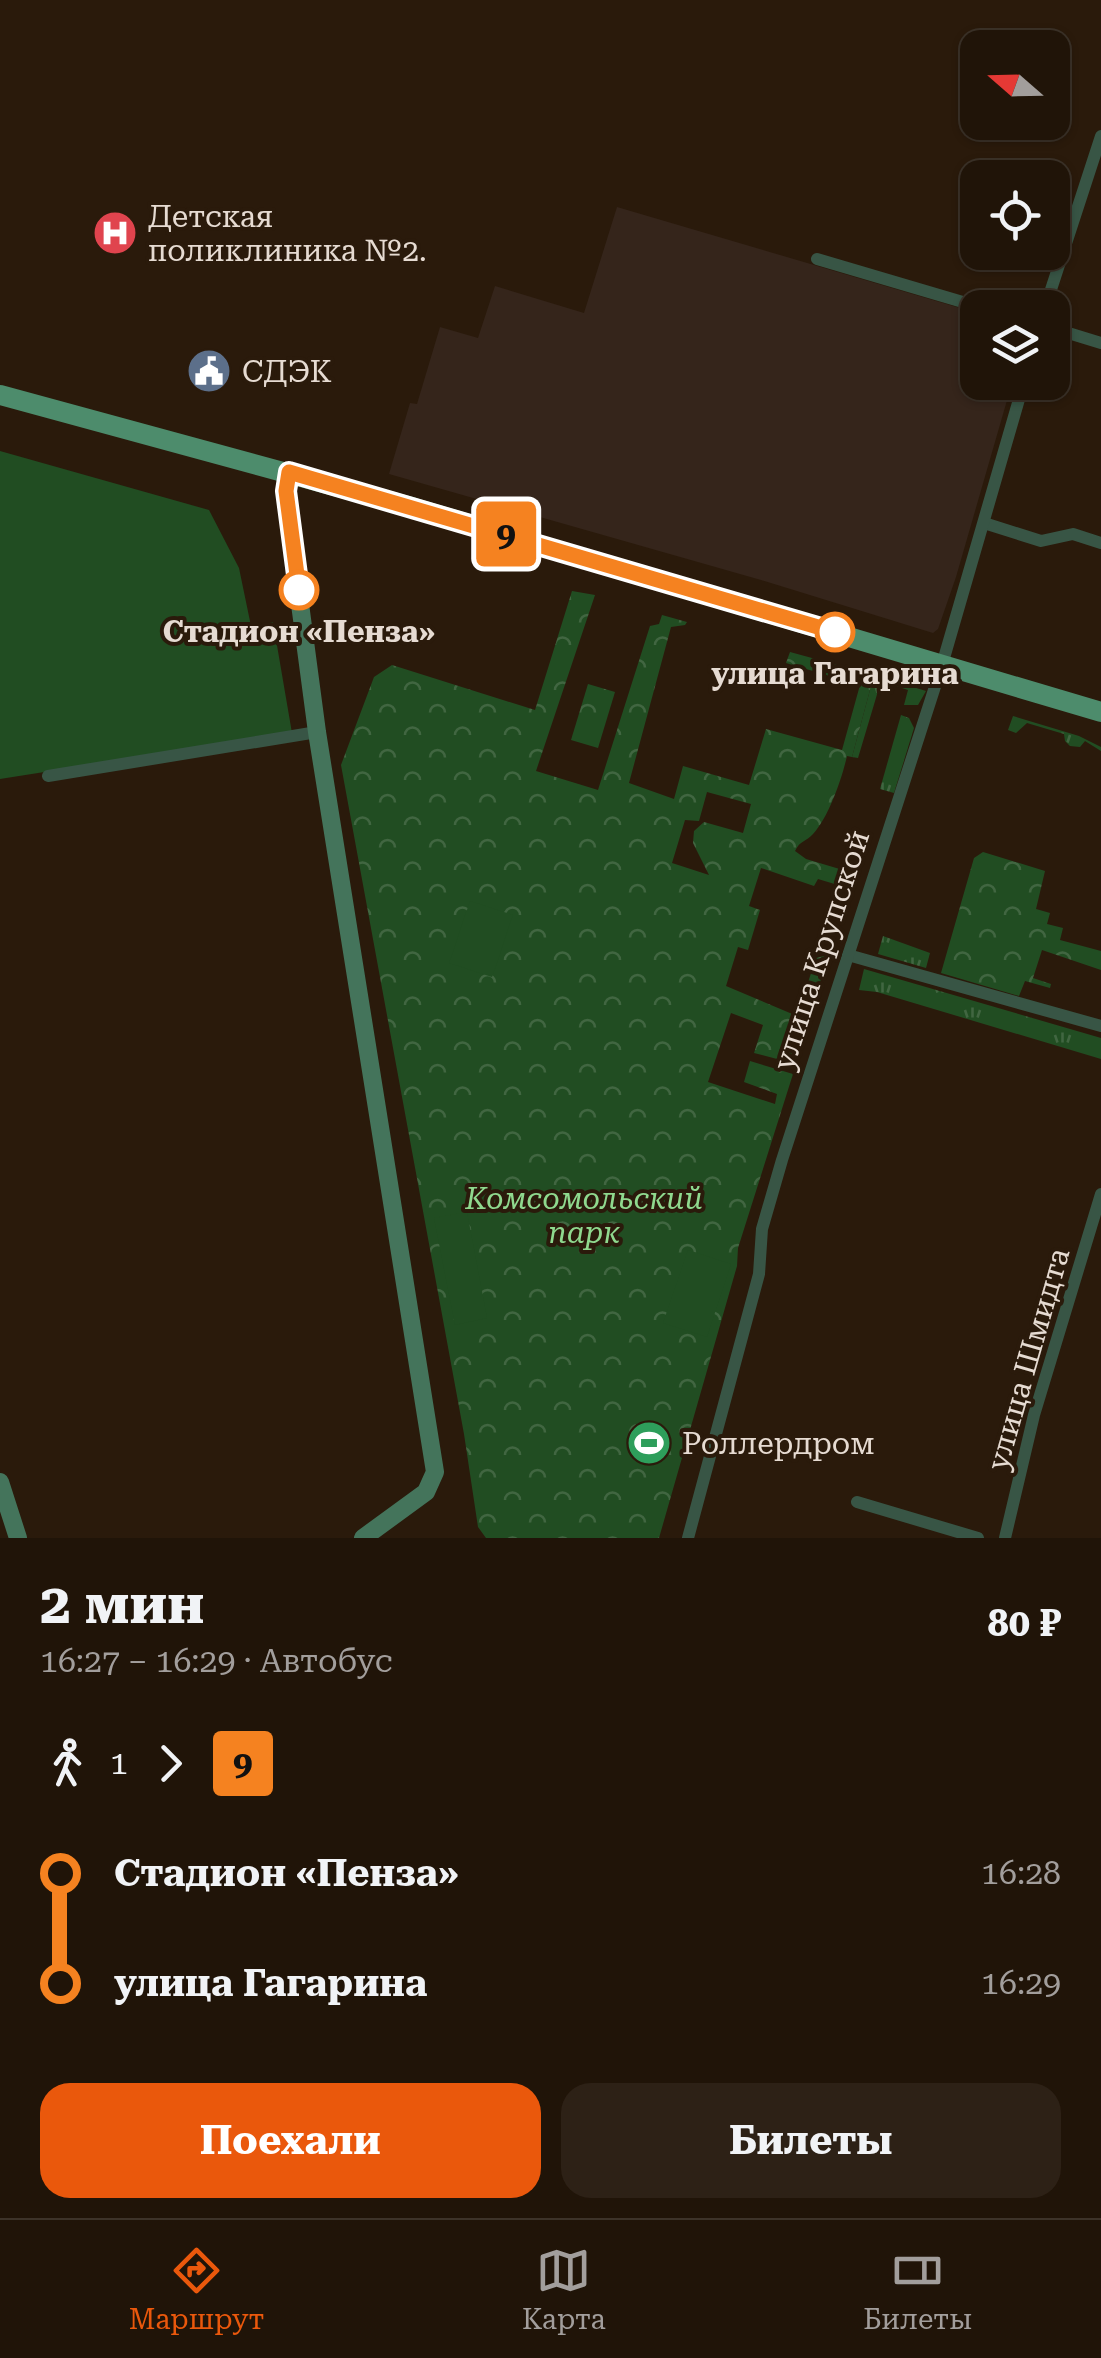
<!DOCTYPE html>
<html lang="ru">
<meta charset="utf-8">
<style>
body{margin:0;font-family:"Roboto Serif",serif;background:#2d2116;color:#f1f3f6;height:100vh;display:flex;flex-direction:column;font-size:38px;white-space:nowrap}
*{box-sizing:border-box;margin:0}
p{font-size:32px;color:#a29e9c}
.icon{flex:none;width:55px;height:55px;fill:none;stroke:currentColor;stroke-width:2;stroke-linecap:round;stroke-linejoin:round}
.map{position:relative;height:1538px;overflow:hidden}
.details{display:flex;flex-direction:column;background:#201408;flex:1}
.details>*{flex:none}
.badge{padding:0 20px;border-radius:8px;font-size:35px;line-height:65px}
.needle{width:65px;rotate:290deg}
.fabs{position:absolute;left:960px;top:30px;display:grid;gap:20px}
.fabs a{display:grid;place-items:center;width:110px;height:110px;border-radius:20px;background:#201408;box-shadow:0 2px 8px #0004,0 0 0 2px #3d3329;font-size:50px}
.map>.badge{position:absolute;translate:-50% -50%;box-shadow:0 0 0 5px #fff}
.legs{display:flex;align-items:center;gap:15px;height:110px;padding:0 40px;font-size:32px}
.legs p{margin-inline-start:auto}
.headline{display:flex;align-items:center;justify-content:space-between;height:170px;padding:0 40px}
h1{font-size:55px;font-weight:700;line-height:75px}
.primary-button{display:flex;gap:20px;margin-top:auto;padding:20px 40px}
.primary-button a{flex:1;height:115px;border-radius:30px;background:#ea580c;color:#fff;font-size:40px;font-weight:700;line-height:115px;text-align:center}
.primary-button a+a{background:#2d2116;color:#f1f3f6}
ul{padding:0 40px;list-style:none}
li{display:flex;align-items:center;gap:35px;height:110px;font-size:38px}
li i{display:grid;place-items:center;width:15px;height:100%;margin:0 12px;background:currentColor}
li i::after{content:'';width:25px;height:25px;margin:-12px;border:8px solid;border-radius:50%;background:#201408}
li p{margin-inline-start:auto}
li:first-child i{background:linear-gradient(#0000 50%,currentColor 0)}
li:last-child i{background:linear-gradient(currentColor 50%,#0000 0)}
.dock{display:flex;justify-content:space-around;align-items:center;height:140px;border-top:2px solid #3d3329;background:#201408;font-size:28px;color:#a29e9c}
.dock a{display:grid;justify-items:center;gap:5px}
.dock .on{color:#ea580c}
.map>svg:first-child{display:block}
.commercial{fill:#35251b}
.grass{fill:url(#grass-tufts)}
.forest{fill:url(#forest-crowns);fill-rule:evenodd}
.garden{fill:#214d22}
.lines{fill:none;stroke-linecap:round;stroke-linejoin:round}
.street{stroke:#385545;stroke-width:12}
.secondary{stroke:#44745b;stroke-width:18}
.primary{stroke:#4d8c6c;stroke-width:20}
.line-1-casing{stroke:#fff;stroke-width:22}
.line-1{stroke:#f58220;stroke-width:15}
.stop-1-dot{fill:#fff;stroke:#f58220;stroke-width:5}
.labels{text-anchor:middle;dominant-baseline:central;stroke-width:8;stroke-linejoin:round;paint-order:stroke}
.poi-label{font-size:30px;fill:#e6dbd2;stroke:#2a1a0b;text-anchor:start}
.stop-label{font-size:30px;font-weight:bold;fill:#e6dbd2;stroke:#2a1a0b}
.street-label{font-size:30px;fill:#e6dbd2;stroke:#2a1a0b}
.park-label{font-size:30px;font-style:italic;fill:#8fd98e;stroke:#2a1a0b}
</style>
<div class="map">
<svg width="1101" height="1538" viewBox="0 0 1101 1538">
<defs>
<pattern id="grass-tufts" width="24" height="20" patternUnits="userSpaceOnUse" patternTransform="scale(2.5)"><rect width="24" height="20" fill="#214d22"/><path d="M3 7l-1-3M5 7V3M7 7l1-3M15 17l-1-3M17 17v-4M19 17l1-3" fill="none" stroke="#416641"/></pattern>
<pattern id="forest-crowns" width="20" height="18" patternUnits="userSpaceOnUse" patternTransform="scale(2.5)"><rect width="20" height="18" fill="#214d22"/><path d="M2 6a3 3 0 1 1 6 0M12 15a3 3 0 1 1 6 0" fill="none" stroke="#416641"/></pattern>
</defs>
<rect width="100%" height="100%" fill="#2a1a0b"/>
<!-- commercial -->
<polygon class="commercial" points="617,207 977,313 978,382 1012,383 956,577 938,629 933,633 761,580 389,474 410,403 417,404 440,327 478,338 495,286 584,313"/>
<!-- grass -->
<g class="grass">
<polygon points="874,675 926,691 918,705 904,705 908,690 881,681 858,758 852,757"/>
<polygon points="901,715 909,718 914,728 894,793 880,789"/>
<polygon points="1013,716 1079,736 1101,747 1101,751 1085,741 1080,747 1070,746 1065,741 1064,734 1027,723 1016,733 1008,730"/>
<polygon points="883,936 930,953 926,968 878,954"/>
<polygon points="864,969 1101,1038 1101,1059 877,992 859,990"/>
</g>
<!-- forest -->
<g class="forest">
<path d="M572,591L595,595L536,771L598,790L650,626L659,624L662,615L687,622L685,625L671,627L629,783L674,799L683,766L749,785L766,729L842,750L860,685L786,663L790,652L874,675L852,757L847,756C842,778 829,817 813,834C806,842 800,840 795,851L806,859L853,873L848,888L818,879L814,886L761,868L749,906L760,910L748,950L738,947L726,986L797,1016L816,958L828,955L796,1064L754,1053L763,1025L731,1013L708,1082L775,1104L777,1094L744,1082L750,1061L793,1074L738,1248L737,1266L659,1538H486L478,1527L464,1434L341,765L374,677L392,665L535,710ZM707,792L751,804L743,833L704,822L694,831L693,843L709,875L672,863L685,820L699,821Z"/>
<polygon points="588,684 615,692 598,748 571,740"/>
<polygon points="983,852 1045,871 1036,909 1050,913 1047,924 1063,928 1060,940 1101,951 1101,970 1042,950 1033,978 1051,984 1050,988 1025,981 1019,996 941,973 974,858"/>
</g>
<!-- garden -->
<g class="garden">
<polygon points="0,451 209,510 239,568 251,626 273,622 292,733 0,779"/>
<polygon points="470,901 513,915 492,977 449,963"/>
<polygon points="467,1212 487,1318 455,1325 434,1218"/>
<polygon points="688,1250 731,1264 707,1337 663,1323"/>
</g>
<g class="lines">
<!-- street -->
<g class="street">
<polyline points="817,259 983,308"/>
<polyline points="1045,308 1101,136"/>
<polyline points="1052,328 1101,343"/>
<polyline points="984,523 1041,541 1073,534 1101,543"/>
<polyline points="48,776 317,732"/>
<polyline points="848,955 1101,1026"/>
<polyline points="857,1502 978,1538"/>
<polyline points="688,1538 759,1274 762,1229 782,1160 942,665 1024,382"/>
<polyline points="1005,1538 1034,1415 1101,1194"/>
</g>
<!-- secondary -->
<g class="secondary">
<polyline points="289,473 285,491 317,732 435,1472 426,1492 363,1538"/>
<polyline points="0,1482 18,1538"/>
</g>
<!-- primary -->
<polyline class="primary" points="0,395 415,508 1101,712"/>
</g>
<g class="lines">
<defs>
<polyline id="line-1" points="299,590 286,491 289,472 835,632"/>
</defs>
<!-- line-1 casing -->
<use href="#line-1" class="line-1-casing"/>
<!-- line-1 -->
<use href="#line-1" class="line-1"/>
</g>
<!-- icons -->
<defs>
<symbol id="hospital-disc" viewBox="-11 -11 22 22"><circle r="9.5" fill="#e0444e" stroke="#2a1a0b"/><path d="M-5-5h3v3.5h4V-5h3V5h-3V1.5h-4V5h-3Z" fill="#fff"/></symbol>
<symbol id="civic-disc" viewBox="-11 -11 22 22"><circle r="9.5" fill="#5c6f8a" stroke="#2a1a0b"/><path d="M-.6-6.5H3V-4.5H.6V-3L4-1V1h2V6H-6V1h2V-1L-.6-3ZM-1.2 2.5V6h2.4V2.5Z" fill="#fff"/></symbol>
<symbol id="stadium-disc" viewBox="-11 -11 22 22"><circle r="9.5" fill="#2e9e5b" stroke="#2a1a0b"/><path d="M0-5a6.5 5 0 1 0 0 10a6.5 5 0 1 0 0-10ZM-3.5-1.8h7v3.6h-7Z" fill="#fff"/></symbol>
</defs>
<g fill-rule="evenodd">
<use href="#hospital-disc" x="90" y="208" width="50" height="50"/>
<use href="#civic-disc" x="184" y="346" width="50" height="50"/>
<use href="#stadium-disc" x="624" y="1418" width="50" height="50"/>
</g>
<!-- markers -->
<g class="stop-1-dot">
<circle cx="299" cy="590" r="18"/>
<circle cx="835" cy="632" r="18"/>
</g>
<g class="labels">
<!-- poi labels -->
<g class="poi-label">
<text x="148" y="216">Детская<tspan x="148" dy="34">поликлиника №2.</tspan></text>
<text x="242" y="371">СДЭК</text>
<text x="682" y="1443">Роллердром</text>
</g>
<!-- stop labels -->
<g class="stop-label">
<text x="299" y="631">Стадион «Пенза»</text>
<text x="835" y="673">улица Гагарина</text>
</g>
<!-- street labels -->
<g class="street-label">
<text transform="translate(821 950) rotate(-72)">улица Крупской</text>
<text transform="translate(1028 1359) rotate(-74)">улица Шмидта</text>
</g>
<!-- park labels -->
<g class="park-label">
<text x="584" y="1198">Комсомольский<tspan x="584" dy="34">парк</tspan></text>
</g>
</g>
</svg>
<div class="fabs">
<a><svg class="needle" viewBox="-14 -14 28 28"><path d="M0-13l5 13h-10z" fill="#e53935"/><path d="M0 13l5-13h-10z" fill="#a29e9c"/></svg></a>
<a><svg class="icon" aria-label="locate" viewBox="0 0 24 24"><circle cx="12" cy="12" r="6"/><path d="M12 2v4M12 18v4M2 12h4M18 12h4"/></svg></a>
<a><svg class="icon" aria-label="layers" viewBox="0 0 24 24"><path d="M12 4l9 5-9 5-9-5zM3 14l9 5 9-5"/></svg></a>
</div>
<b class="badge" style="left:506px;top:534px;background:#f58220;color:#111">9</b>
</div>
<section class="details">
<div class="headline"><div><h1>2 мин</h1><p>16:27 – 16:29 · Автобус</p></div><b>80 ₽</b></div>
<div class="legs"><svg class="icon" aria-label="walk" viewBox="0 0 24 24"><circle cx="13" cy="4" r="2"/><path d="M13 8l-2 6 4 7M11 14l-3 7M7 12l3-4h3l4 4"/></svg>1<svg class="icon" aria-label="forward" viewBox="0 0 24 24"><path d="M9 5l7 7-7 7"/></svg><b class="badge" style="background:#f58220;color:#111">9</b></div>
<ul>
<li><i style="color:#f58220"></i><b>Стадион «Пенза»</b><p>16:28</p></li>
<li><i style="color:#f58220"></i><b>улица Гагарина</b><p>16:29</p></li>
</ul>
<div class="primary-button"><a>Поехали</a><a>Билеты</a></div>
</section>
<nav class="dock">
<a class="on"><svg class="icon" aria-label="directions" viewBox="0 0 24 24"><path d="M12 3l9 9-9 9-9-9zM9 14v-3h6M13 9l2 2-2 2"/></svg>Маршрут</a>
<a><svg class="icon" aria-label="map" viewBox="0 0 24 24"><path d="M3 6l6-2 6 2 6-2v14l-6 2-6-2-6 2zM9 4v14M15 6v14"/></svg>Карта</a>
<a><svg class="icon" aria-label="tickets" viewBox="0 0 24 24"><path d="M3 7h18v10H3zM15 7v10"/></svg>Билеты</a>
</nav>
